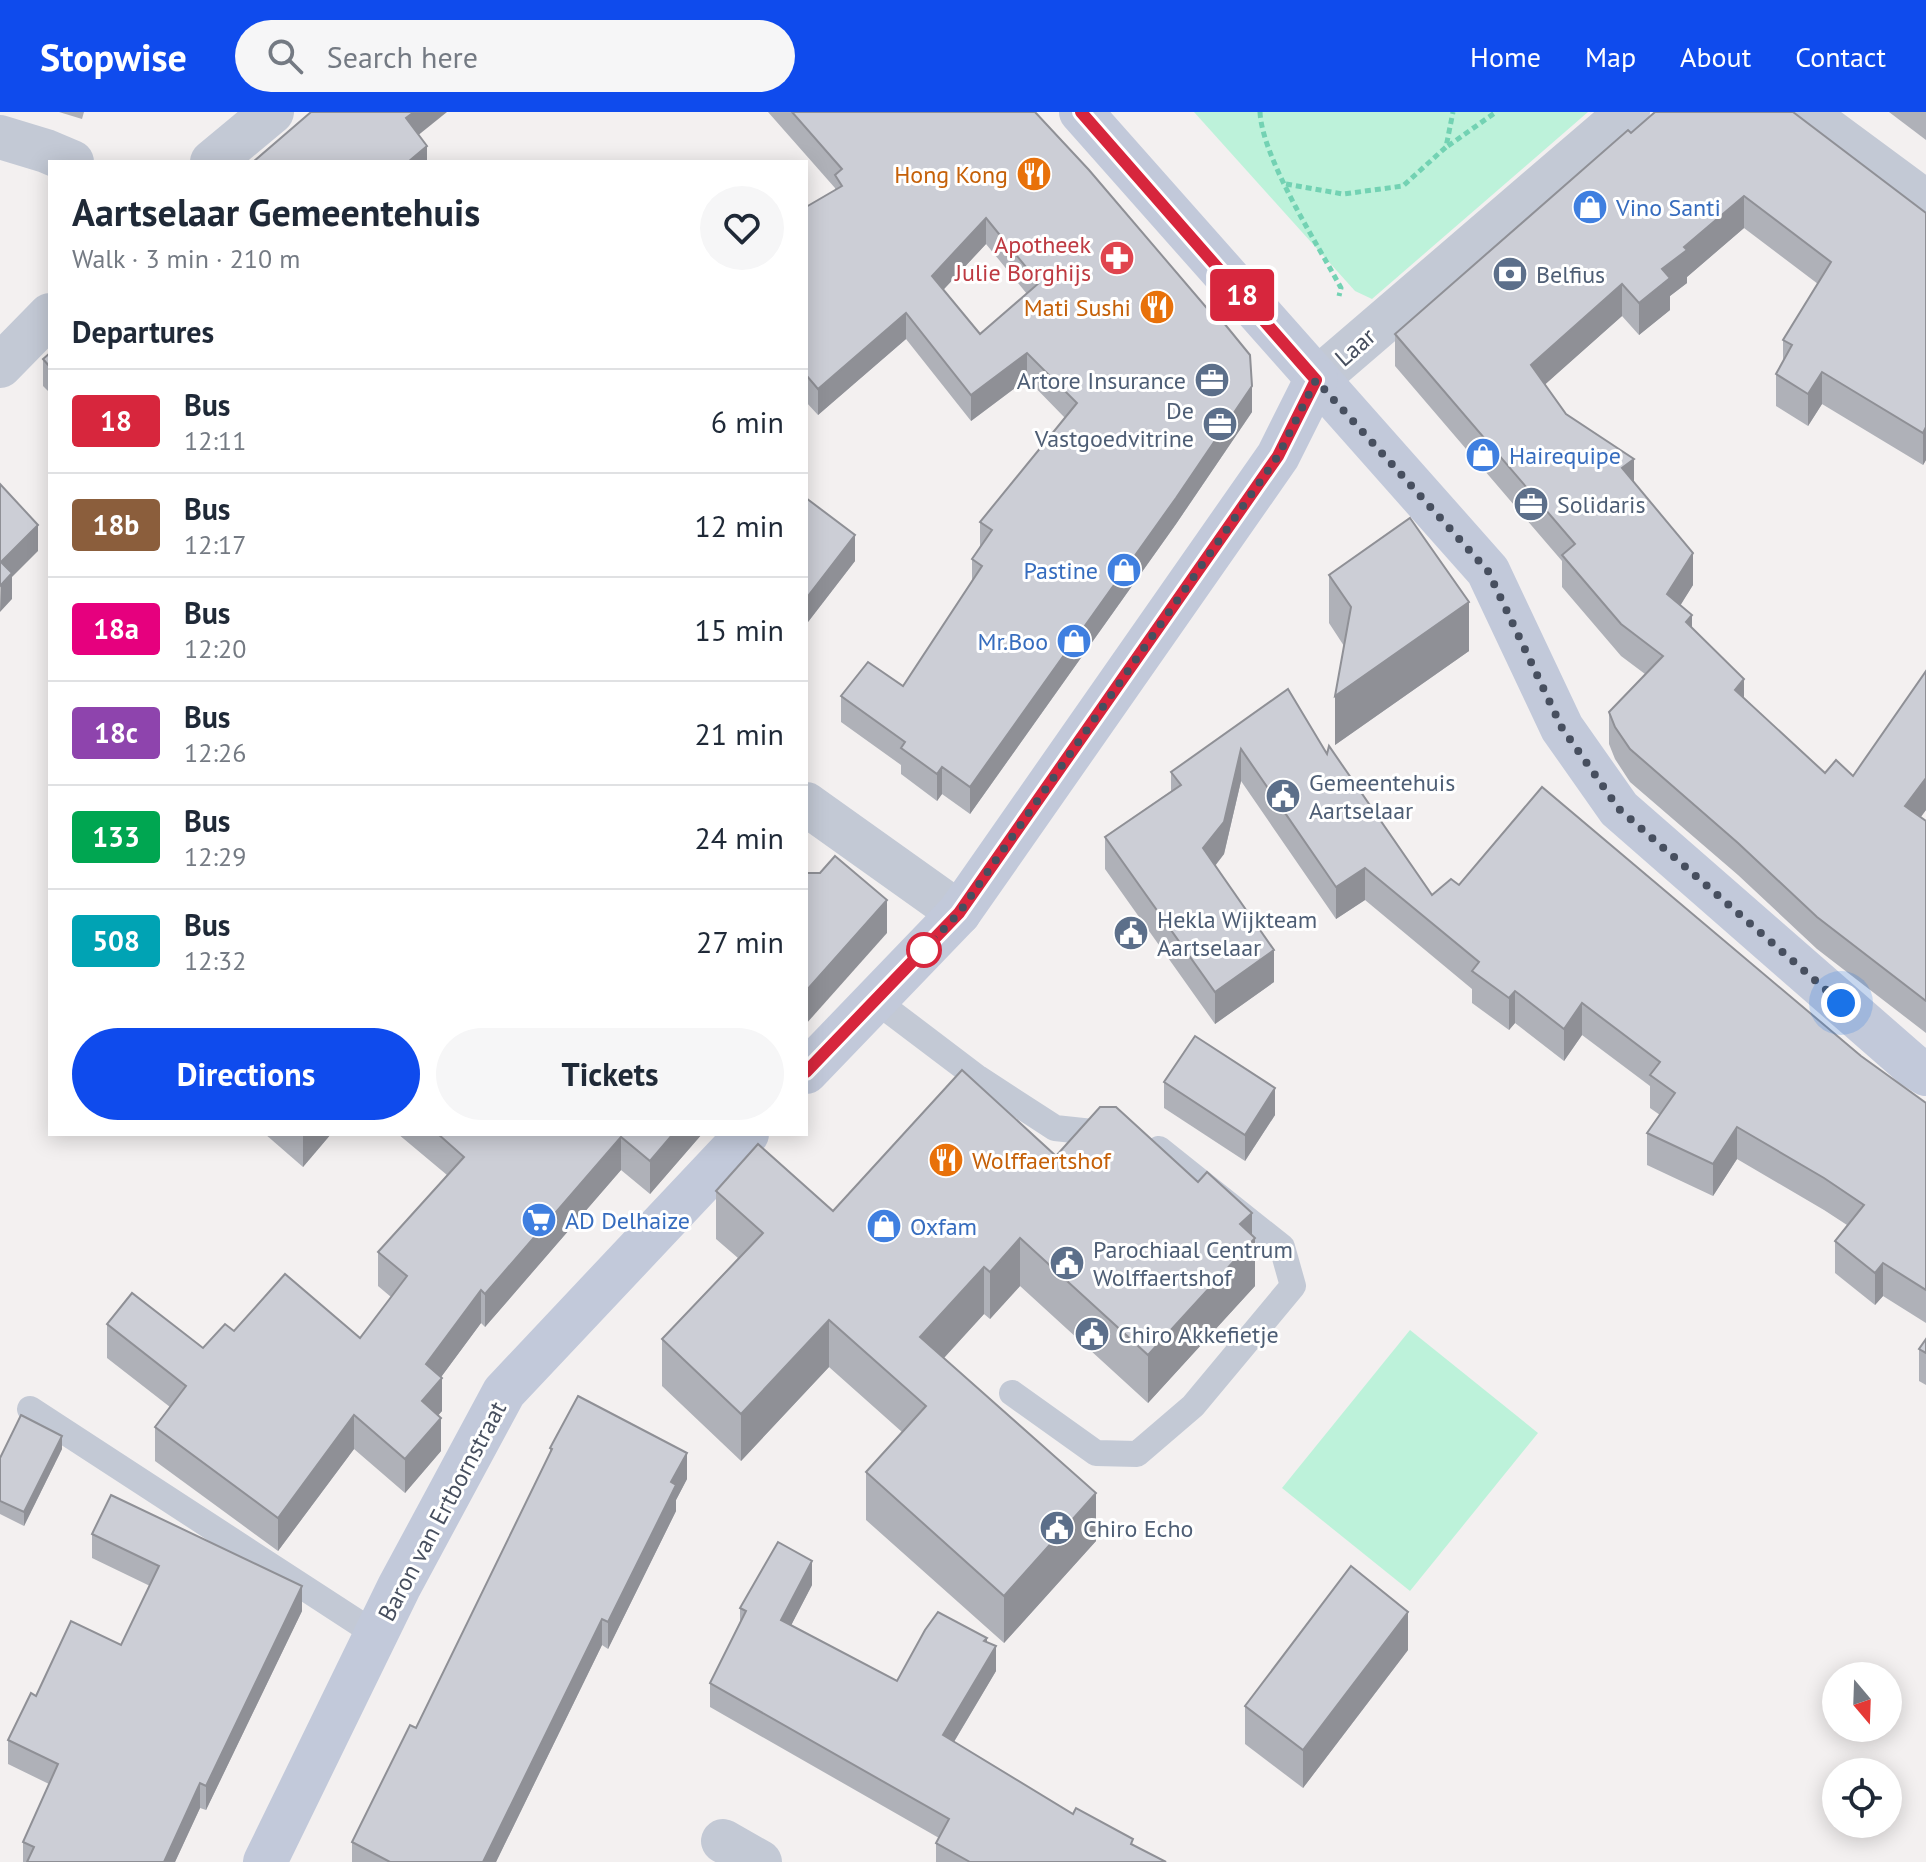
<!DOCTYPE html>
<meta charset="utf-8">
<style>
body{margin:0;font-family:"PT Sans",sans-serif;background:#f6f6f7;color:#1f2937;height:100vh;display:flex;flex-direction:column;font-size:30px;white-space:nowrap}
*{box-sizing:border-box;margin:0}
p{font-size:26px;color:#747a83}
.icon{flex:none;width:44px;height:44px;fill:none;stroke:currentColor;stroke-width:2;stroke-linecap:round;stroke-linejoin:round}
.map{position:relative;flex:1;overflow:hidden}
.panel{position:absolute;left:48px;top:48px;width:760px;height:976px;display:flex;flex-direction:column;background:#fff;border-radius:0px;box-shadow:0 4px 20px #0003}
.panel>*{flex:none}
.badge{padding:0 16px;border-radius:6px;font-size:28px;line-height:52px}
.needle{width:52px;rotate:161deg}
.buttons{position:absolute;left:1822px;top:1550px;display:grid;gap:16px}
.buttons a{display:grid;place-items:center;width:80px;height:80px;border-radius:50%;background:#fff;box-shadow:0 4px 20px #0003;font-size:40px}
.you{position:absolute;width:40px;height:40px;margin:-20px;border:6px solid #fff;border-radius:50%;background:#1a73e8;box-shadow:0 0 0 12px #1a73e833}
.map>.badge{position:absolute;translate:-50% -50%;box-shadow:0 0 0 4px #fff}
h2{padding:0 24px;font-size:30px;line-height:72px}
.round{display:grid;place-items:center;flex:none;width:84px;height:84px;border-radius:42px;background:#f6f6f7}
.summary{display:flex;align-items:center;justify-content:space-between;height:136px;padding:0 24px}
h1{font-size:38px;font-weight:700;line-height:60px}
.cta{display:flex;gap:16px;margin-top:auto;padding:16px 24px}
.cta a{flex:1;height:92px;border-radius:48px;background:#0f4bed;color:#fff;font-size:32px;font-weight:700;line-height:92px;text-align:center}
.cta a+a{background:#f6f6f7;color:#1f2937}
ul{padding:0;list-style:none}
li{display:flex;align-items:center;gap:24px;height:104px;padding:0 24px;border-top:2px solid #e0e1e3}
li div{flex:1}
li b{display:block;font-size:30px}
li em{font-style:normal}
li .badge{min-width:88px;font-weight:700;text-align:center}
header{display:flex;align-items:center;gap:48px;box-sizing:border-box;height:112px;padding:0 40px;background:#0f4bed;color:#fff}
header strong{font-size:38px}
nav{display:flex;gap:44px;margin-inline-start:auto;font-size:28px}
.search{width:560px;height:72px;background:#f6f6f7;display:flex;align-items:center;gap:20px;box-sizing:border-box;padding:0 28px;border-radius:44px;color:#747a83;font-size:30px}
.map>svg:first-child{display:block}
.green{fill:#bdf2da}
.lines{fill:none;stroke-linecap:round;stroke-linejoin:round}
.path{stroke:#73d2b3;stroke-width:5;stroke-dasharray:6 4;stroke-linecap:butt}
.lane{stroke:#c3c9d5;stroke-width:26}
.street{stroke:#c3c9d5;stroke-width:44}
.secondary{stroke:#c2c9da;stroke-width:44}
.wall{fill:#afb1b8;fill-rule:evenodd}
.shaded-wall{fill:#8f9096}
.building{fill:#ccced6;stroke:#8f9096;stroke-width:2;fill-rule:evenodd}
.line-casing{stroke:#fff;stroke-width:18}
.line{stroke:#d7263d;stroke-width:12}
.walk{stroke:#474f5f;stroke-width:8;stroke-dasharray:0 14.4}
.stop-dot{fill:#fff;stroke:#d7263d;stroke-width:4}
.labels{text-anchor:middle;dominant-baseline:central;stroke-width:6;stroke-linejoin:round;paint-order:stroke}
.food-label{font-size:24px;fill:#c56008;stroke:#fff;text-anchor:end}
.shop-label{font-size:24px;fill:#366cbe;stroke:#fff;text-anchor:start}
.health-label{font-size:24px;fill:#be3a42;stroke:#fff;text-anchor:end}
.service-label{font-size:24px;fill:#4e5e75;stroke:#fff;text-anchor:start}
.street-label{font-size:24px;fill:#474f5f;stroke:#fff}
</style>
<header>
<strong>Stopwise</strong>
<div class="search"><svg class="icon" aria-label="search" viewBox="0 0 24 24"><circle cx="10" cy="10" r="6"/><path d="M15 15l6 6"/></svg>Search here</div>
<nav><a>Home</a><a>Map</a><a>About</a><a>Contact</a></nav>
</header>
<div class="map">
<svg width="1926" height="1750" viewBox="0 0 1926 1750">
<rect width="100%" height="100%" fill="#f3f0f0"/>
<!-- green -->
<g class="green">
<polygon points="1194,0 1588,0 1372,187 1355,179"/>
<polygon points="1410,1218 1538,1321 1410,1479 1282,1376"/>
</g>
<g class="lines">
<!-- path -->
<g class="path">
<path d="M1260,0C1262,46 1318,133 1341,176L1339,184"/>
<polyline points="1448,34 1496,0"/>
<polyline points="1286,72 1343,82 1403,74 1446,35 1453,0"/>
</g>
<!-- lane -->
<g class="lane">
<polyline points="875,888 978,966 1055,1016 1111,1022"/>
<polyline points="1012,1281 1096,1341 1137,1342 1193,1294 1293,1174 1282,1135 1159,1037"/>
<polyline points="30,1297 377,1523"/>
</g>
<!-- street -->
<g class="street">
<polyline points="1804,0 1926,90"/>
<polyline points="0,25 46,39 72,50"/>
<polyline points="212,50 272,0"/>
<polyline points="0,254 50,203"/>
<polyline points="1316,268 1628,0"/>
<polyline points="806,692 959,801"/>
<polyline points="723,1729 760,1750"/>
</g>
<!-- secondary -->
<g class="secondary">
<polyline points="1081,0 1488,459 1562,616 1619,697 1912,953 1926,962"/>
<polyline points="806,960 959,801 1278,344 1316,268"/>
<polyline points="265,1750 399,1475 504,1280 747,1022"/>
</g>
</g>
<!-- wall -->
<g class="wall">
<polygon points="59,0 84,0 82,7"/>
<path d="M768,0H1035L1252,300L1176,412L970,702L942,682L937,689L901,662V653L841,610V584L903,574L972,469V447L980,436V410L1065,306L1027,267L971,309L906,227L818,303L806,290V95L835,78V76ZM986,132L1027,182L980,222L943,178Z"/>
<polygon points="1889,0 1926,0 1926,28"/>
<polygon points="1631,21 1926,101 1926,348 1923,353 1822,292 1808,314 1776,294 1776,262 1783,249 1783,228 1818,172 1744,116 1687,165 1687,171 1670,184 1670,198 1639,223 1622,204 1545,272 1566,302 1634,371 1693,473 1680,493 1692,516 1744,586 1825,661 1853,664 1926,698 1920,705 1926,709 1926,921 1817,837 1738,763 1630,670 1615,647 1609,632 1609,600 1645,562 1621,544 1562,475 1562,449 1395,254 1395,222"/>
<polygon points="50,241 50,281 43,274 43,247"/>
<polygon points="806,386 855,449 808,510 806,509"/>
<polygon points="1329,463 1469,539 1335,633 1344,534 1329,511"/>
<polygon points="1288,577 1327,642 1432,783 1459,773 1861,944 1926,991 1926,1211 1883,1184 1875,1193 1835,1161 1835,1129 1847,1113 1824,1098 1737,1047 1713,1084 1647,1053 1647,1021 1660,1003 1650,996 1650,974 1582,923 1564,949 1515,911 1509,918 1472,891 1472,877 1365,788 1336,807 1241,669 1224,742 1215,754 1274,870 1215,912 1105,757 1105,725 1171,679 1171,660"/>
<polygon points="1164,970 1275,1003 1245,1049 1164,996"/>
<polygon points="265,1022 331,1022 303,1055"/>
<polygon points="398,1022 702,1022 650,1082 621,1058 485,1215 481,1211 441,1265 442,1299 438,1303 441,1339 405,1381 354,1337 278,1439 155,1349 155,1315 170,1295 107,1246 107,1212 203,1236 234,1219 360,1226 391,1185 378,1174 378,1140 447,1063"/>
<polygon points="1056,1044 1252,1122 1255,1174 1148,1291 1020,1174 990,1207 984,1202 944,1246 1096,1429 1004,1531 866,1408 866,1360 902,1320 829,1255 741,1349 662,1274 662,1227 738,1146 716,1127 716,1079 833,1099"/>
<polygon points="1926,1227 1926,1273 1919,1269 1919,1237"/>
<polygon points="550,1336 687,1367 676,1388 676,1399 608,1537 602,1533 496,1750 352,1750 352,1730 416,1616 550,1342"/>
<polygon points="62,1337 24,1414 0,1402 0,1346"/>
<polygon points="92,1422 302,1499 206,1698 200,1696 175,1750 23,1750 23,1730 49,1672 8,1652 8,1628 36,1584 121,1533 150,1474 92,1446"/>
<polygon points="812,1473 791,1513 897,1569 987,1530 996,1559 954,1630 1073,1702 1166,1750 936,1750 936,1731 939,1726 710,1595 710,1571 740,1510 740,1496"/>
<polygon points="1408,1538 1303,1676 1245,1632 1245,1594"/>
</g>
<!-- shaded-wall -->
<g class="shaded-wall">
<polygon points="414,0 447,0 406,33 406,6"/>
<polygon points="427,34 427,50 408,50"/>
<polygon points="1744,84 1744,116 1687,165 1687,171 1670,184 1670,198 1639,223 1639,191 1662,157 1684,135"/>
<polygon points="986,106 986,132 932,190 932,164"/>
<polygon points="1622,172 1622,204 1531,285 1531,253"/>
<polygon points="906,201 906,227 818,303 818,277"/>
<polygon points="1027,241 1027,267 971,309 971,283"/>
<polygon points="1822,260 1822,292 1808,314 1808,282"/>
<polygon points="1252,274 1252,300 1176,412 970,702 970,675"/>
<polygon points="1926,315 1926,348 1923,353 1923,321"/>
<polygon points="1634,347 1634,379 1622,356"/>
<polygon points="38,413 38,439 12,465 12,487 0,500 1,450"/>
<polygon points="855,423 855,449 808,510 808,484"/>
<polygon points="1693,441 1693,473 1667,515 1667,482"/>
<polygon points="1469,490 1469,539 1335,633 1335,584"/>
<polygon points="1692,503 1692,535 1686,510"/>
<polygon points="1744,567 1744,599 1735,578"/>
<polygon points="1241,637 1241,669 1224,742 1203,769 1203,736"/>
<polygon points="942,655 942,682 937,689 937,662"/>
<polygon points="1926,666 1926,698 1905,727 1905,694"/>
<polygon points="1365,756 1365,788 1336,807 1336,775"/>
<polygon points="887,788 887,821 806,912 806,879"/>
<polygon points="1274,838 1274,870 1215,912 1215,880"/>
<polygon points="1515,879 1515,911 1509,918 1509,886"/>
<polygon points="1582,891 1582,923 1564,949 1564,917"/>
<polygon points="1275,976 1275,1003 1245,1049 1245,1023"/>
<polygon points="1737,1015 1737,1047 1713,1084 1713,1052"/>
<polygon points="303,1022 331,1022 303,1055"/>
<polygon points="673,1022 702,1022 650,1082 650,1049"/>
<polygon points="621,1025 621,1058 485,1215 485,1182"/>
<polygon points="1252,1101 1252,1130 1255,1126 1255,1174 1148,1291 1148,1243 1240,1112"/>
<polygon points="1020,1126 1020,1174 990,1207 990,1160"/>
<polygon points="1883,1151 1883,1184 1875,1193 1875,1161"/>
<polygon points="984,1155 984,1202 920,1272 920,1225"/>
<polygon points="481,1178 481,1211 433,1276 442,1266 442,1299 422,1322 422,1289 426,1252"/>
<polygon points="829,1208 829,1255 741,1349 741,1302"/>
<polygon points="354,1303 354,1337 278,1439 278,1406"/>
<polygon points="441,1306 441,1339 405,1381 405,1347"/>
<polygon points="62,1324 62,1337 24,1414 24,1400"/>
<polygon points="687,1341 687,1367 676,1388 676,1399 608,1537 608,1510 671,1370"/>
<polygon points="1096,1381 1096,1429 1004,1531 1004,1484"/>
<polygon points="812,1449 812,1473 781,1533 781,1508"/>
<polygon points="302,1474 302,1499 206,1698 206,1674"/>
<polygon points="1408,1500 1408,1538 1303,1676 1303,1638"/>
<polygon points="602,1507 602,1533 496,1750 483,1750"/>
<polygon points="987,1526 987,1550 996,1534 996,1559 943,1648 943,1623 984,1529"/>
<polygon points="200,1671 200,1696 175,1750 164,1750"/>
</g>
<!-- building -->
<g class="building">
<polygon points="311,0 414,0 406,6 427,34 408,50 253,50"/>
<path d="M792,0H1035L1089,58L1217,208L1219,205L1250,243L1252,274L1176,386L970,675L942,655L937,662L901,636L905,630L841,584L868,550L903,574L982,454L972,447L992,418L980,410L1077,291L1027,241L971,283L906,201L818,277L806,263V95L842,74L835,63L842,57ZM986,106L1039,171L980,222L932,164Z"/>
<polygon points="1655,0 1793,0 1926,101 1926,315 1923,321 1822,260 1808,282 1776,262 1792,233 1783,228 1831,150 1744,84 1684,135 1687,138 1662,157 1670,166 1639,191 1622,172 1531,253 1566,302 1634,347 1622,356 1693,441 1667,482 1692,503 1686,510 1744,567 1735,578 1825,661 1836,648 1853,664 1926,559 1926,666 1905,694 1926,709 1926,889 1817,805 1738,731 1630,637 1615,615 1609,600 1663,544 1621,512 1562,443 1575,432 1395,222 1628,18 1631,21"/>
<polygon points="50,241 50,255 43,247"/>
<polygon points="0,372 38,413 1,450 12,461 0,474"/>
<polygon points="806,386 855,423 808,484 806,483"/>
<polygon points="1410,406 1469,490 1335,584 1351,495 1329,463"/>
<polygon points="1288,577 1327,642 1329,634 1432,783 1451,767 1459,773 1542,675 1861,944 1926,991 1926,1178 1883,1151 1875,1161 1835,1129 1864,1093 1824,1066 1737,1015 1713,1052 1647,1021 1675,981 1650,963 1660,950 1582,891 1564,917 1515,879 1509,886 1472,859 1479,850 1365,756 1336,775 1241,637 1224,710 1203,736 1274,838 1215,880 1105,725 1181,673 1171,660"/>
<polygon points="835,744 887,788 806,879 806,761 820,761"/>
<polygon points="1195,924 1275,976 1245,1023 1164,970"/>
<polygon points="962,958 1056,1044 1100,995 1116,995 1198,1070 1207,1060 1252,1101 1240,1112 1255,1126 1148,1243 1020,1126 990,1160 984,1155 920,1225 1096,1381 1004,1484 866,1360 926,1294 829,1208 741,1302 662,1227 763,1121 716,1079 758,1032 833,1099"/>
<polygon points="438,1022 673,1022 650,1049 621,1025 485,1182 481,1178 426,1252 442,1266 422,1289 441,1306 405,1347 354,1303 278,1406 155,1315 186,1274 107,1212 132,1181 203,1236 225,1212 234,1219 285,1162 360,1226 407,1164 378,1140 464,1045"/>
<polygon points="1926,1227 1926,1241 1919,1237"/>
<polygon points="578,1284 687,1341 671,1370 676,1373 608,1510 602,1507 483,1750 390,1750 352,1730 410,1613 416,1616 552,1337 550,1336"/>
<polygon points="21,1303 62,1324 24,1400 0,1389 0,1346"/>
<polygon points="111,1383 302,1474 206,1674 200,1671 164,1750 27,1750 34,1735 23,1730 58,1652 8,1628 31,1581 36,1584 71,1509 121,1533 159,1454 92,1422"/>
<polygon points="778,1430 812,1449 781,1508 897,1569 925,1518 938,1500 987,1526 984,1529 996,1534 943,1623 1073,1702 1076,1696 1133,1727 1131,1732 1166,1750 970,1750 936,1731 949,1707 710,1571 746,1499 740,1496"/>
<polygon points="1351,1454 1408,1500 1303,1638 1245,1594"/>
</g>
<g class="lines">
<defs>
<polyline id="line" points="806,960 959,801 1278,344 1316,268 1081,0"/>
</defs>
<!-- line casing -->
<use href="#line" class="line-casing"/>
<!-- line -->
<use href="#line" class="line"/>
<!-- walk -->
<polyline class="walk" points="924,838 959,801 1278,344 1316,268 1488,459 1562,616 1619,697 1841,891"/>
</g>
<!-- icons -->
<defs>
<symbol id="restaurant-disc" viewBox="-11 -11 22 22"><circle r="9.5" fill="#e8710a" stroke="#fff"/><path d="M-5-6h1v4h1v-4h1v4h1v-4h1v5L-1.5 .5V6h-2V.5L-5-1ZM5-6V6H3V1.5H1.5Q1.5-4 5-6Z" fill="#fff"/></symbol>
<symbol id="shop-disc" viewBox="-11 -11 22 22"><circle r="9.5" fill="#3f7fe0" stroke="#fff"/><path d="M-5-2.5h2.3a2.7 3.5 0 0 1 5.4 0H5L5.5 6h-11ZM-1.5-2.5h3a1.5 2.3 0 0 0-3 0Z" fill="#fff"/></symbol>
<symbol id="pharmacy-disc" viewBox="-11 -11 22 22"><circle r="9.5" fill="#e0444e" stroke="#fff"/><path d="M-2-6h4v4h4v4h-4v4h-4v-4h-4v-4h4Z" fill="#fff"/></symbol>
<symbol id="bank-disc" viewBox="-11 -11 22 22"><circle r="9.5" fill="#5c6f8a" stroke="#fff"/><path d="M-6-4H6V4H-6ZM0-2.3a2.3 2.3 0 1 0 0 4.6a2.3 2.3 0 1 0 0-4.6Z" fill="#fff"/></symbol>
<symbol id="office-disc" viewBox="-11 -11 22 22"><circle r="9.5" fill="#5c6f8a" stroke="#fff"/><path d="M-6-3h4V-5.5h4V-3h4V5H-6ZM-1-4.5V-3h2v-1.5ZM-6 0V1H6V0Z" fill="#fff"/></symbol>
<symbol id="civic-disc" viewBox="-11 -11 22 22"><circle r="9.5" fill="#5c6f8a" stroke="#fff"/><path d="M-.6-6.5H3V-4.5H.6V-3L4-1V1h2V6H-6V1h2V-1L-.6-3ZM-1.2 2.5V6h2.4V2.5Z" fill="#fff"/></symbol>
<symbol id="supermarket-disc" viewBox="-11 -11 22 22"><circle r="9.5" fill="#3f7fe0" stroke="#fff"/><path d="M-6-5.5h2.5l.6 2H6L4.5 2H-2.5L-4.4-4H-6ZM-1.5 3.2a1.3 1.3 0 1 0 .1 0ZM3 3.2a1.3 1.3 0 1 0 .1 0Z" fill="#fff"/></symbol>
</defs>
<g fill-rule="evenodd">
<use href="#restaurant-disc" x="1014" y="42" width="40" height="40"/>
<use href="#shop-disc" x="1570" y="75" width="40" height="40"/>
<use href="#pharmacy-disc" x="1097" y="126" width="40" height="40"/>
<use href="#bank-disc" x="1490" y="142" width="40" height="40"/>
<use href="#restaurant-disc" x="1137" y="175" width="40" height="40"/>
<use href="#office-disc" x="1192" y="248" width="40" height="40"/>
<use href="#office-disc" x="1200" y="292" width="40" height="40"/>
<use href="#shop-disc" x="1463" y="323" width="40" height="40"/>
<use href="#office-disc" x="1511" y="372" width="40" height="40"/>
<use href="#shop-disc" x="1104" y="438" width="40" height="40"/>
<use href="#shop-disc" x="1054" y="509" width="40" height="40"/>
<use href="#civic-disc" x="1263" y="664" width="40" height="40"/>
<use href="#civic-disc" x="1111" y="801" width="40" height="40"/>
<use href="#restaurant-disc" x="926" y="1028" width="40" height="40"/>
<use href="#supermarket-disc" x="519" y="1088" width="40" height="40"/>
<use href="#shop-disc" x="864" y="1094" width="40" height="40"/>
<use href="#civic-disc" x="1047" y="1131" width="40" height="40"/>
<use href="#civic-disc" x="1072" y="1202" width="40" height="40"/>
<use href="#civic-disc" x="1037" y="1396" width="40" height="40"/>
</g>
<!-- markers -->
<circle class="stop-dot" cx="924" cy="838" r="16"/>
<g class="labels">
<!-- food labels -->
<g class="food-label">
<text x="1008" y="62">Hong Kong</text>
<text x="1131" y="195">Mati Sushi</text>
<text x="972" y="1048" text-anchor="start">Wolffaertshof</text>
</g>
<!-- shop labels -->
<g class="shop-label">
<text x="1616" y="95">Vino Santi</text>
<text x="1509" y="343">Hairequipe</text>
<text x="1098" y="458" text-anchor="end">Pastine</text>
<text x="1048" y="529" text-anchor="end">Mr.Boo</text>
<text x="565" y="1108">AD Delhaize</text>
<text x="910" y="1114">Oxfam</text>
</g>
<!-- health labels -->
<g class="health-label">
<text x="1091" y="132">Apotheek<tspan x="1091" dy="28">Julie Borghijs</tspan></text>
</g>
<!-- service labels -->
<g class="service-label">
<text x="1536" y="162">Belfius</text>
<text x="1186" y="268" text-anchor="end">Artore Insurance</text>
<text x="1194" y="298" text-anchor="end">De<tspan x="1194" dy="28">Vastgoedvitrine</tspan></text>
<text x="1557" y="392">Solidaris</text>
<text x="1309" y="670">Gemeentehuis<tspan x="1309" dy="28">Aartselaar</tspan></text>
<text x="1157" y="807">Hekla Wijkteam<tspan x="1157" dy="28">Aartselaar</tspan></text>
<text x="1093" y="1137">Parochiaal Centrum<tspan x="1093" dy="28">Wolffaertshof</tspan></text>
<text x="1118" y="1222">Chiro Akkefietje</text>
<text x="1083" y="1416">Chiro Echo</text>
</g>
<!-- street labels -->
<g class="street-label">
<text transform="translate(1355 235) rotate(-41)">Laar</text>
<text transform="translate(442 1399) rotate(-62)">Baron van Ertbornstraat</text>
</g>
</g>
</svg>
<div class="buttons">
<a><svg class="needle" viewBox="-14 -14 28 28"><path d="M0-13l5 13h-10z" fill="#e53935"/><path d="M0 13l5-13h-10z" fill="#747a83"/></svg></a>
<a><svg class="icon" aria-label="locate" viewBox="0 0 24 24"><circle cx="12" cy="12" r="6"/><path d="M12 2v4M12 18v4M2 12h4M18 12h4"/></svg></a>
</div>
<div class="you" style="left:1841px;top:891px"></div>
<b class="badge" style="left:1242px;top:183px;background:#d7263d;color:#fff">18</b>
<section class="panel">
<div class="summary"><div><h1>Aartselaar Gemeentehuis</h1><p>Walk · 3 min · 210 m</p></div><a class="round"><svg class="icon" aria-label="heart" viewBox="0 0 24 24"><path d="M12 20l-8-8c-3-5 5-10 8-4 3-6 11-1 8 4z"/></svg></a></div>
<h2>Departures</h2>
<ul>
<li><span class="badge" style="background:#d7263d;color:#fff">18</span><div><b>Bus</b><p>12:11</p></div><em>6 min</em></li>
<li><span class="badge" style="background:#8b5e3c;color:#fff">18b</span><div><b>Bus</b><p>12:17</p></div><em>12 min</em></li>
<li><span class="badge" style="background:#e6007e;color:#fff">18a</span><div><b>Bus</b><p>12:20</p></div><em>15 min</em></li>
<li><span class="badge" style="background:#8e44ad;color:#fff">18c</span><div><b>Bus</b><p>12:26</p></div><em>21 min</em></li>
<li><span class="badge" style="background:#00a651;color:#fff">133</span><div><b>Bus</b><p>12:29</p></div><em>24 min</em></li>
<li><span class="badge" style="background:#00a3b4;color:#fff">508</span><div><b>Bus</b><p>12:32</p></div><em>27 min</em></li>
</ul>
<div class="cta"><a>Directions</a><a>Tickets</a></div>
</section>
</div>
